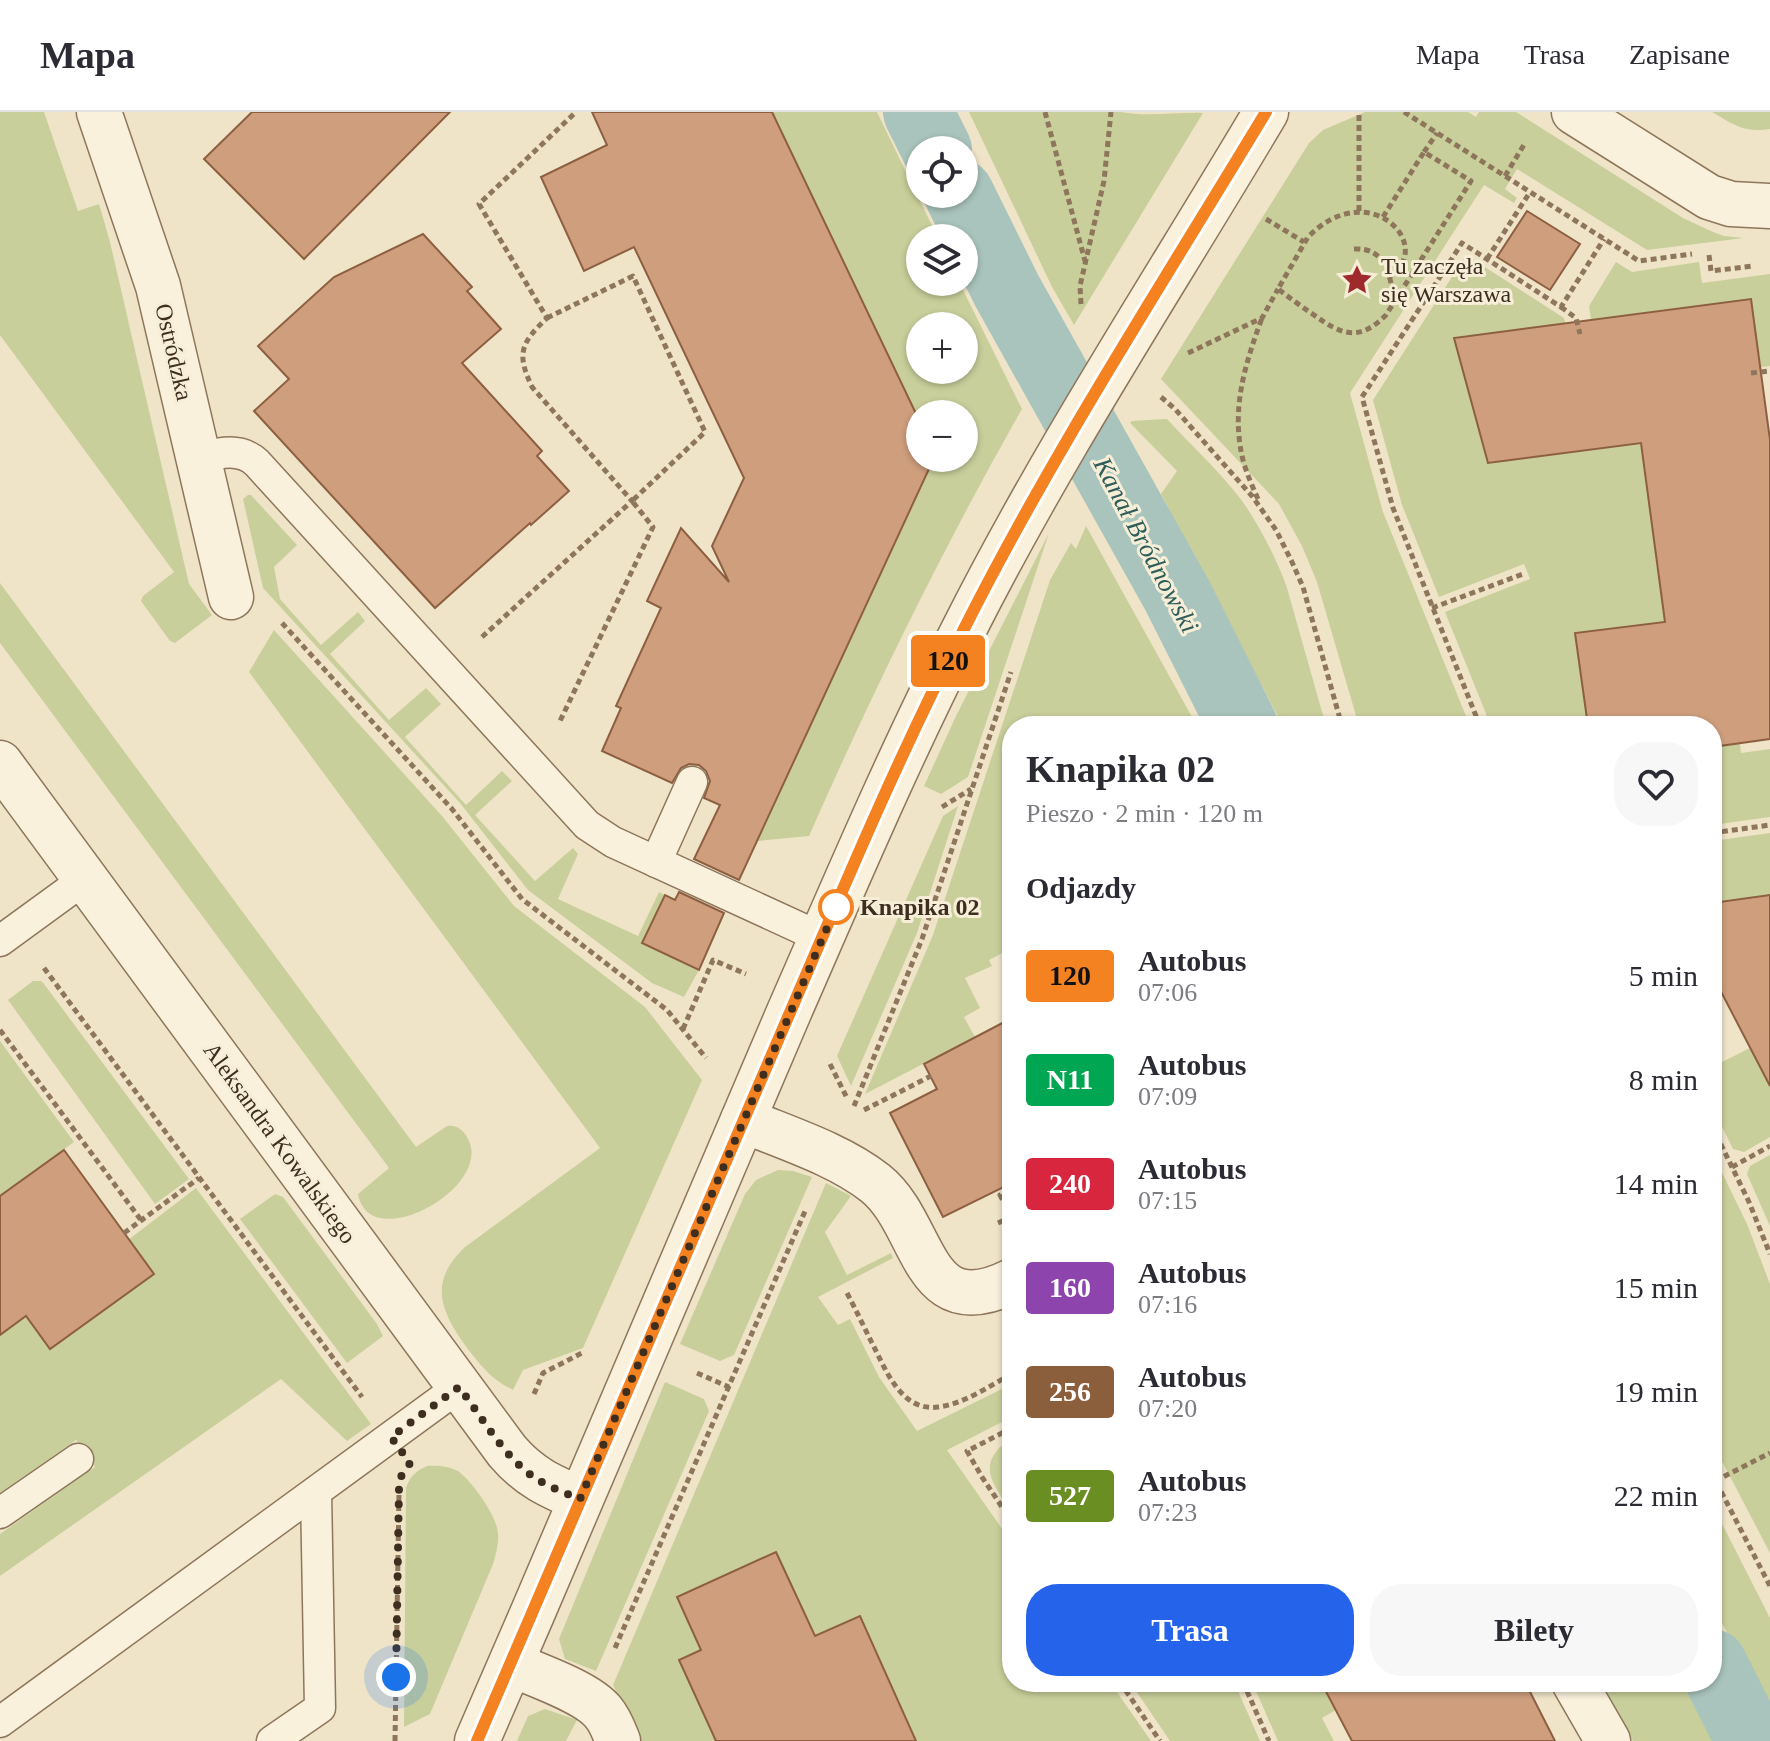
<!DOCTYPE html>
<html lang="pl">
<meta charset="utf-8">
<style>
body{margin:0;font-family:Georgia,serif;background:#f7f7f7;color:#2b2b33;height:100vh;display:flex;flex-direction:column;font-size:30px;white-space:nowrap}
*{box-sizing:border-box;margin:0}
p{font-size:26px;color:#7c7c81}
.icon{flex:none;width:44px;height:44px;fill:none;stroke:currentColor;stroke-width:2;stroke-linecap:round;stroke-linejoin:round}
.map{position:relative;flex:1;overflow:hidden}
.details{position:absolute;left:1002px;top:604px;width:720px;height:976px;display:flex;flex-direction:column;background:#fff;border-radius:32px;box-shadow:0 2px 6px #0004}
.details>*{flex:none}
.badge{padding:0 16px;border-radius:6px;font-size:28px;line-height:52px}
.controls{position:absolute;left:906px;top:24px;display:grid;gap:16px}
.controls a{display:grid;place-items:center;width:72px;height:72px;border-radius:50%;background:#fff;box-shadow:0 2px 6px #0004;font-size:40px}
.you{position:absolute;width:40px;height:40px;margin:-20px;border:6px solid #fff;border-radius:50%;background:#1a73e8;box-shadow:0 0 0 12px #1a73e833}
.map>.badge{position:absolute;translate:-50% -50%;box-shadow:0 0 0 4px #fff}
h2{padding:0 24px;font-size:30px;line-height:72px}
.round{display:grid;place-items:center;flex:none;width:84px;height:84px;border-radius:32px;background:#f7f7f7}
.overview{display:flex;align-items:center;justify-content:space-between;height:136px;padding:0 24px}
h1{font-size:38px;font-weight:700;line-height:60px}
.button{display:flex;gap:16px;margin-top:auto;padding:16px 24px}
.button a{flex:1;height:92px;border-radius:32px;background:#2563eb;color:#fff;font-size:32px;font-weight:700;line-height:92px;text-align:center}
.button a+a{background:#f7f7f7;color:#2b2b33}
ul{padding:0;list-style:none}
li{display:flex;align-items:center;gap:24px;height:104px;padding:0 24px}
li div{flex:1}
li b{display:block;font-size:30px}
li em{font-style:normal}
li .badge{min-width:88px;font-weight:700;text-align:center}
header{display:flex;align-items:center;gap:48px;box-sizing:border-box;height:112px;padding:0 40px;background:#fff;border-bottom:2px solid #e1e1e2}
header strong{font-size:38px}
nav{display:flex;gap:44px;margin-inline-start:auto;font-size:28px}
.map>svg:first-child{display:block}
.green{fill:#c9cf9b;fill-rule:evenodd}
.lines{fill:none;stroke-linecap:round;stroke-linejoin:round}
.canal{stroke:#a9c4bc;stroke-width:70}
.building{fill:#cf9f7d;stroke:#8d5f41;stroke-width:2}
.lane-casing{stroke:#8d765c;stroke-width:33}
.street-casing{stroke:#8d765c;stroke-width:47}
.path{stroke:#8d765c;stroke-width:5;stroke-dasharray:6 4;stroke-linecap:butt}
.lane{stroke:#faf1dc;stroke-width:30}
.street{stroke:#faf1dc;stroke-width:44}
.line-casing{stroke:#fff;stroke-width:18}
.line{stroke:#f58220;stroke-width:12}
.walk{stroke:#3d2e20;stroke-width:8;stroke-dasharray:0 14.4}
.stop-dot{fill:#fff;stroke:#f58220;stroke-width:4}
.labels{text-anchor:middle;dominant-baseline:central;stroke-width:6;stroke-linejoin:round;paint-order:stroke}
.poi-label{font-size:24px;fill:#3d2e20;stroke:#f7eed8;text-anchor:start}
.street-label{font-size:24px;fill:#3d2e20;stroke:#f7eed8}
.stop-label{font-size:24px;font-weight:bold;fill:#3d2e20;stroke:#f7eed8;text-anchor:start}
.water-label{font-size:26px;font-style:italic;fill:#2f5d5a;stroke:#f7eed8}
</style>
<header>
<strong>Mapa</strong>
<nav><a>Mapa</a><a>Trasa</a><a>Zapisane</a></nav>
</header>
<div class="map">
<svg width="1770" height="1629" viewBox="0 0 1770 1629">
<rect width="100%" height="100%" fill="#f0e4c8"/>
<!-- green -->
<g class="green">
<polygon points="0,0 44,0 78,99 99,92 110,130 189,472 212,503 175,531 170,529 141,489 143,484 174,460 0,223"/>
<path d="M772,0H877L938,126H920V170H959L1022,297C943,436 873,579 809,724L758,729L934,346H964V302H920V310ZM920,214H964V258H920Z"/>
<path d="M969,0H1120C1148,5 1175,0 1203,1L1074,213L1052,175Z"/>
<polygon points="1365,0 1468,0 1476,5 1479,0 1516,0 1683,106 1713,120 1724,124 1744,126 1647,138 1517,57 1505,77 1517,86 1514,91 1484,73 1350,281 1383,400 1470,614 1359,614 1317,470 1302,434 1279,392 1161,267 1309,31 1323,18"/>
<path d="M1712,0H1770V17C1744,21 1734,13 1712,0Z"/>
<polygon points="1466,143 1564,206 1565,211 1454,227 1488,351 1642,331 1665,510 1576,522 1588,614 1491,614 1445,500 1530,467 1524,452 1439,485 1402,393 1373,288"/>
<polygon points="1616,150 1632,160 1699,150 1702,171 1770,162 1770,254 1761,255 1751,187 1591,208 1589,194"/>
<path d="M1164,307H1167C1191,333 1218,358 1240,386C1257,409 1278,449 1287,476L1326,614H1283L1161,382L1177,359L1130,311L1132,309Z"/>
<polygon points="248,383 251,383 297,433 274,455 280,487 321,533 358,500 365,509 330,542 389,608 426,576 441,592 405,625 466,693 502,659 512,669 475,703 535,769 573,736 578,742 558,787 638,824 659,780 665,783 643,831 699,858 684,885 652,871 528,778 460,691 263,476 243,387"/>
<polygon points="1086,414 1197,614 1012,614 1012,836 989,848 992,854 965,866 980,896 964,905 975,925 865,982 933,823 1050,468 1071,431 1076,437"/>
<polygon points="1049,421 968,665 941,682 924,674 956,604"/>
<path d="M0,471L416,1035L447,1014C457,1013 462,1017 467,1025C497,1074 369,1145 358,1082L389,1056L0,531Z"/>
<path d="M274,518L442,704L514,794L645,895L702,968L583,1236L523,1258L513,1278C491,1267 482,1255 467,1236C440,1199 428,1170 465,1135L600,1036L249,560Z"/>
<polygon points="1740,631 1741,641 1770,637 1770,705 1712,713 1712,635"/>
<polygon points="958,694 917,821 851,974 837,944 943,704"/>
<polygon points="1770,721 1770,783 1712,791 1712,729"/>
<polygon points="33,869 41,869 44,872 189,1067 155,1092 8,888"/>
<polygon points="0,929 74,1030 0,1084"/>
<polygon points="1750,936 1770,974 1770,1025 1744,1040 1733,1037 1712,994 1712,946 1716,953"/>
<polygon points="1712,1040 1747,1112 1770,1172 1770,1441 1712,1330"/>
<polygon points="1770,1043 1770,1114 1747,1062 1750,1054"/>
<polygon points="778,1058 793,1059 812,1065 734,1243 720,1249 680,1232 745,1082 756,1068"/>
<polygon points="826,1071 851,1084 825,1120 847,1163 891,1141 893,1146 818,1185 838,1213 850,1207 879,1265 917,1319 1012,1272 1012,1305 947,1338 1012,1431 1012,1570 1110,1570 1151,1629 916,1629 860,1505 809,1527 803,1499 776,1440 677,1485 701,1538 679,1549 716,1629 639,1629 613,1573"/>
<polygon points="196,1076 371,1312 347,1329 281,1267 0,1464 0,1422 95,1355 76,1328 0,1381 0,1223 26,1204 50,1237 153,1162 128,1128"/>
<polygon points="275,1082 283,1085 377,1212 383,1224 347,1251 240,1107"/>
<polygon points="665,1270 704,1287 709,1299 596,1559 565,1547 559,1527"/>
<path d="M1012,1325V1400C991,1369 975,1352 1012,1325Z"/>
<path d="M427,1354C437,1353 449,1354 458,1359C472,1369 497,1404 498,1421C499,1432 496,1442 493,1452L430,1602L404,1615L406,1376C410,1364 416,1359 427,1354Z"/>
<polygon points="1712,1392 1770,1506 1770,1606 1712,1491"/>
<polygon points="1130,1570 1234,1570 1260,1629 1170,1629"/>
<polygon points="1252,1570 1321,1570 1336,1598 1322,1606 1334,1629 1278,1629"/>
<polygon points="1599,1570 1687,1570 1716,1629 1633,1629"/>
<polygon points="545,1597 577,1608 566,1629 517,1629 528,1604"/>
</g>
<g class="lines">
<!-- canal -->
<g class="canal">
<polyline points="918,0 937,38"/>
<polyline points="959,82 1007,179 1177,483 1243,614"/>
<polyline points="1712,1552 1751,1629"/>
</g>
</g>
<!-- building -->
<g class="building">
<polygon points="252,0 450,0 304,147 204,47"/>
<polygon points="592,0 772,0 920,310 920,346 934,346 739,768 694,747 720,693 704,686 710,669 706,659 699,653 689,652 681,656 672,671 602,639 621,596 616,594 661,496 647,489 681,416 729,470 712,434 744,366 634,135 584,159 541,65 607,33"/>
<polygon points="1527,99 1580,132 1550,178 1497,145"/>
<polygon points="423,122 472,175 467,179 501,217 462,251 542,339 537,344 569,379 531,413 530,411 435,496 254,299 289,267 258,234 334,165"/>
<polygon points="1751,187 1770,328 1770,627 1712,635 1712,614 1588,614 1575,521 1665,510 1641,331 1488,351 1454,226"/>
<polygon points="679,780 724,801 699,858 642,831 665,783 675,788"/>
<polygon points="1770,783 1770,974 1715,868 1712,844 1712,791"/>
<polygon points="1012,906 1012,1071 943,1105 890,1001 937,977 924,952"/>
<polygon points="64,1038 154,1162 50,1237 26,1204 0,1223 0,1084"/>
<polygon points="776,1440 815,1524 860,1504 916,1629 716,1629 679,1548 701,1538 677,1485"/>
<polygon points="1321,1570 1525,1570 1555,1629 1352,1629"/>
</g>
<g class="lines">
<defs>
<g id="lane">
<path d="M199,346C219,341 240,335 257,351L587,713L613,730L822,826"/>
<polyline points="656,750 692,670"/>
<polyline points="0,829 85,767"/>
<polyline points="0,1401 78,1347"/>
<polyline points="0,1610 459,1275"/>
<polyline points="272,1629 320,1596 316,1380"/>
</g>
<g id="street">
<polyline points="99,0 158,174 231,485"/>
<polyline points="1574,0 1709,85 1731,92 1770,94"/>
<path d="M0,651L507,1339C529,1365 550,1374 580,1387"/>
<path d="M743,1008C786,1026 838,1042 875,1071C927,1112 919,1215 1012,1169"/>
<path d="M511,1552C536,1563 587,1580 603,1600C610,1608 614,1619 618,1629"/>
<polyline points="1574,1570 1608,1629"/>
<path d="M477,1629C583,1387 684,1143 789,900C845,772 899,644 963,519C1053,340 1164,172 1266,0"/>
</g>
</defs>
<!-- lane casing -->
<use href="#lane" class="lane-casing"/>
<!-- street casing -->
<use href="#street" class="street-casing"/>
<!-- path -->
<g class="path">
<polyline points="1045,0 1085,149"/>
<polyline points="1404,0 1639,149 1692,142"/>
<polyline points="1424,40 1437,21"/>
<polyline points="1505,64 1525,31"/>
<polyline points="1359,99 1359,0"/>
<path d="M1383,105L1424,40L1471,69L1386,203C1359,230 1342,223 1314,203C1302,195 1290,186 1278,177L1308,125C1370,62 1437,135 1389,165"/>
<polyline points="1266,107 1304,130"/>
<path d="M1354,137C1386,135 1389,163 1395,188"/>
<polyline points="1709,143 1711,159 1753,154"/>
<polyline points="1487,147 1530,80"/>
<polyline points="1081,192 1080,174 1104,69 1111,0"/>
<polyline points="1561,195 1576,206 1580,222"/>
<polyline points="547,206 633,164 705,320 632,389 653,415 560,609"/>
<polyline points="1188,241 1262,206 1278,177"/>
<polyline points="1751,261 1770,259"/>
<polyline points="1161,285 1175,297 1252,384 1276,418 1292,450 1303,475 1342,614"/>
<path d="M1258,387C1253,376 1248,364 1244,352C1230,300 1244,255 1262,206"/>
<polyline points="1432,496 1523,462"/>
<polyline points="282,511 452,697 522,787 667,898 706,946"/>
<path d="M482,525L632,389L532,275C516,241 521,231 547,206L479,92L576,0"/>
<polyline points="1480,614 1393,396 1362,285 1462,131 1561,195 1604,127"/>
<polyline points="942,695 971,677"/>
<polyline points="1712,721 1770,713"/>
<polyline points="44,856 362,1285"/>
<polyline points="683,917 713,848 746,862"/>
<polyline points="0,918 141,1108"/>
<polyline points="830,952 847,986"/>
<polyline points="854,994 922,827 1011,560"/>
<polyline points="864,998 931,964"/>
<polyline points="1712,1014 1749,1090 1770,1142"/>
<polyline points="1732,1055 1770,1034"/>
<polyline points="1012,1105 1000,1083 1012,1077"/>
<polyline points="998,1111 1011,1105"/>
<polyline points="124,1121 199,1066"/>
<path d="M847,1181C856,1198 864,1215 872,1231C886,1258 901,1300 938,1295C964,1292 989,1274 1012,1262"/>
<polyline points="697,1261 729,1275"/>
<polyline points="534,1282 543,1261 582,1241"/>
<polyline points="1012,1316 967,1339 982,1365 1012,1410"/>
<polyline points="1712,1362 1770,1474"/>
<polyline points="1715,1369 1770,1341"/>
<polyline points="615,1536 806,1097"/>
<polyline points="1120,1570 1160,1629"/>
<polyline points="1243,1570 1269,1629"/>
<polyline points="395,1629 399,1382"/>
</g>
<!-- lane -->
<use href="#lane" class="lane"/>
<!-- street -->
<use href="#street" class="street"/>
</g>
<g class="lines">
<defs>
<path id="line" d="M477,1629C579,1395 677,1160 779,926C838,789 895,651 963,519C1053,340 1163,171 1266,0"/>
</defs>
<!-- line casing -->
<use href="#line" class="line-casing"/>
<!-- line -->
<use href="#line" class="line"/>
<!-- walk -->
<path class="walk" d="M396,1565L399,1375L400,1366L410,1351L391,1325L459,1275C482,1305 503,1344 535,1366C549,1375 565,1381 580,1387L836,795"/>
</g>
<!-- icons -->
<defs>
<symbol id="sight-bare" viewBox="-9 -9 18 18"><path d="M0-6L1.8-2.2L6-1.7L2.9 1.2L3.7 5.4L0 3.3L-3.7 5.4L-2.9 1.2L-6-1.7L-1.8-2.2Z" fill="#9e2a2b" stroke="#f7eed8" stroke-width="2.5" paint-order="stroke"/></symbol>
</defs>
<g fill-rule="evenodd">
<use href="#sight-bare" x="1335" y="146" width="44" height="44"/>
</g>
<!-- markers -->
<circle class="stop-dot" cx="836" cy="795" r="16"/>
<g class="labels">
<!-- poi labels -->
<g class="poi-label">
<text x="1381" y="154">Tu zaczęła<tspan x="1381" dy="28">się Warszawa</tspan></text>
</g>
<!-- street labels -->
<g class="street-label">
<text transform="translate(174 240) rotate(77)">Ostródzka</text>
<text transform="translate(280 1031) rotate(54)">Aleksandra Kowalskiego</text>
</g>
<!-- stop labels -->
<g class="stop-label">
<text x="860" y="795">Knapika 02</text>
</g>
<!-- water labels -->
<g class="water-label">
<text transform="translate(1146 433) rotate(62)">Kanał Bródnowski</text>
</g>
</g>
</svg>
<div class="controls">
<a><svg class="icon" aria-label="locate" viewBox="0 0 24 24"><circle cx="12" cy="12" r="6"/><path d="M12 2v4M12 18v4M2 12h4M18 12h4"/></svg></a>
<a><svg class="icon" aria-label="layers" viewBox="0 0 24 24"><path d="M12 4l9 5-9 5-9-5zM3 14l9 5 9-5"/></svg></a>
<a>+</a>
<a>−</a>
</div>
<div class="you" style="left:396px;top:1565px"></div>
<b class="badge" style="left:948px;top:549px;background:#f58220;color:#111">120</b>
<section class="details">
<div class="overview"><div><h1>Knapika 02</h1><p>Pieszo · 2 min · 120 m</p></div><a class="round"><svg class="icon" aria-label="heart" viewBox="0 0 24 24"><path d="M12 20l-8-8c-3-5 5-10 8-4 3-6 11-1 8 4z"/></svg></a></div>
<h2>Odjazdy</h2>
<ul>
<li><span class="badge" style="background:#f58220;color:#111">120</span><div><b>Autobus</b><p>07:06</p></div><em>5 min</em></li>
<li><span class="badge" style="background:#00a651;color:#fff">N11</span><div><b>Autobus</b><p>07:09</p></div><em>8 min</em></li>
<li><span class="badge" style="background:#d7263d;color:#fff">240</span><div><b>Autobus</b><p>07:15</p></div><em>14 min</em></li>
<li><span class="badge" style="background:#8e44ad;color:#fff">160</span><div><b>Autobus</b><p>07:16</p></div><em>15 min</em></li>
<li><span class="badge" style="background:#8b5e3c;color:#fff">256</span><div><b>Autobus</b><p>07:20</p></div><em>19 min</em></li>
<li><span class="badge" style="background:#6b8e23;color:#fff">527</span><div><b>Autobus</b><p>07:23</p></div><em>22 min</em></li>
</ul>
<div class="button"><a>Trasa</a><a>Bilety</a></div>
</section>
</div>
